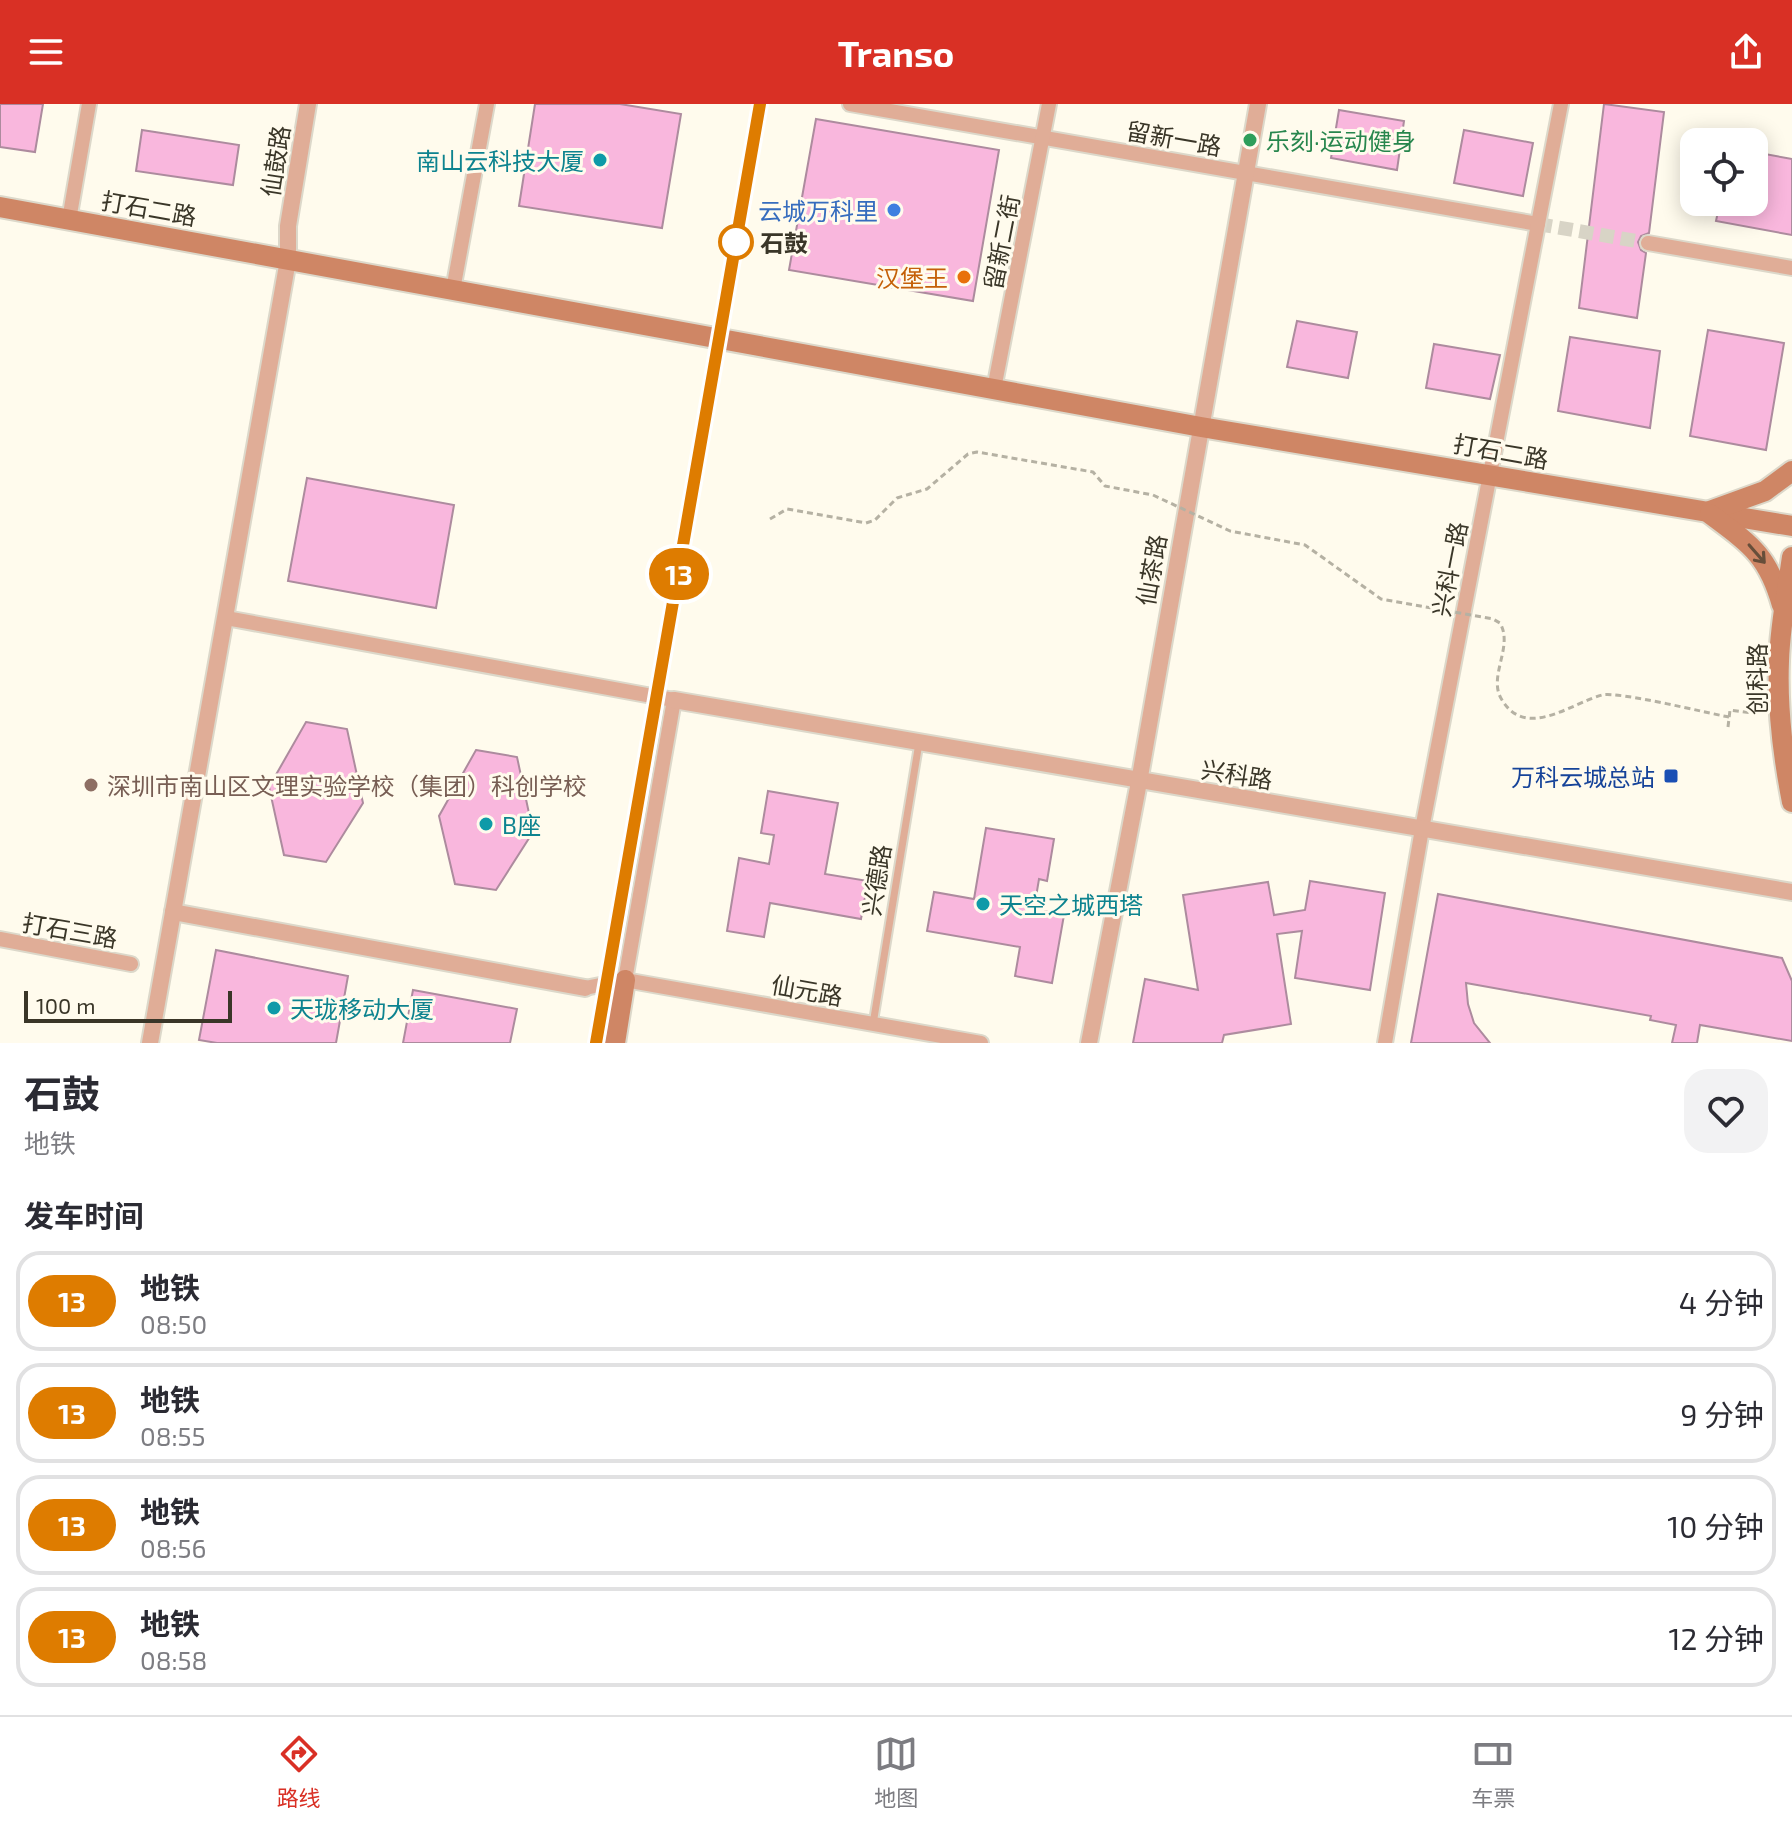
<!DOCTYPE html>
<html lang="zh">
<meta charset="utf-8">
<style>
body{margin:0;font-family:"Exo 2","Noto Sans SC",sans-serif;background:#f2f2f3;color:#2b2b33;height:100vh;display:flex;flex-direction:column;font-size:30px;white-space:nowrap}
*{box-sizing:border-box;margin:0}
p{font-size:26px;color:#7c7c81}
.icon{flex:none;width:44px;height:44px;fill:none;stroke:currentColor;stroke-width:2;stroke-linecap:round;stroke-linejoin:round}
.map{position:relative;height:939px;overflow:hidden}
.drawer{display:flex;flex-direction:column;background:#fff;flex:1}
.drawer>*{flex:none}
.badge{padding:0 16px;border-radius:26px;font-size:28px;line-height:52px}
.tools{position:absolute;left:1680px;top:24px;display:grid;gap:16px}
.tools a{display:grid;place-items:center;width:88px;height:88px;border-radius:16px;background:#fff;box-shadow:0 4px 20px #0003;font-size:40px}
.scale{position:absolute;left:24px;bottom:20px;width:208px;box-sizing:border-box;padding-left:8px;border:4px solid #3a3628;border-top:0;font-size:22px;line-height:28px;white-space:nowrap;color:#3a3628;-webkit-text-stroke:6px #fffbed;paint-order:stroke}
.map>.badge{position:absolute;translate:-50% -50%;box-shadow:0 0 0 4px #fff}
h2{padding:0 24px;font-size:30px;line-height:72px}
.round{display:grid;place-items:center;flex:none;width:84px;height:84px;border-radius:24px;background:#f2f2f3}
.summary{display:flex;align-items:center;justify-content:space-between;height:136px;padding:0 24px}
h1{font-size:38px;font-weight:700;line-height:60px}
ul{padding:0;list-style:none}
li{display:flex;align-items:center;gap:24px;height:100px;margin:0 16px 12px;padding:0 8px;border:4px solid #e1e1e2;border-radius:24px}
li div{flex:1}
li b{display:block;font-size:30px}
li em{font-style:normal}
li .badge{min-width:88px;font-weight:700;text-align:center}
header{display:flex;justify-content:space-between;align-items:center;height:104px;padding:0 24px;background:#d93025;color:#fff;font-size:36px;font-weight:700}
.dock{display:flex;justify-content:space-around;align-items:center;height:112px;border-top:2px solid #e1e1e2;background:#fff;font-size:22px;color:#7c7c81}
.dock a{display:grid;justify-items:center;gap:4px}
.dock .on{color:#d93025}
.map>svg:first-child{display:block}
.building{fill:#f9b7dd;stroke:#ad8b9e;stroke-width:2}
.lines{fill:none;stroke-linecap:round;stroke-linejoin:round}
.minor-tunnel{stroke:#d8d4c6;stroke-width:14;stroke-dasharray:14 7;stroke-linecap:butt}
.service-casing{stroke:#dcd8ca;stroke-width:11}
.minor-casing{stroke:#dcd8ca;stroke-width:18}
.tertiary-casing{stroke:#dcd8ca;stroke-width:20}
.secondary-casing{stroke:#dcd8ca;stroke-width:24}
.path{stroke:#b5b1a3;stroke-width:3;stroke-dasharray:6 4;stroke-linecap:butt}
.service{stroke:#e0ad97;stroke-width:7}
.minor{stroke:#e0ad97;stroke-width:14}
.tertiary{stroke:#e0ad97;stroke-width:16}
.secondary{stroke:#cf8665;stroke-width:20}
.path-bridge{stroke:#b5b1a3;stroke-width:3;stroke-dasharray:6 4;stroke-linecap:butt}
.oneway{stroke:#674e3a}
.line-casing{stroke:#fff;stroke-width:18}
.line{stroke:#de7c00;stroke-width:12}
.leisure-dot{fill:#2e9e5b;stroke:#fffbed;stroke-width:3}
.culture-dot{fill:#0f9aa8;stroke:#fffbed;stroke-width:3}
.shop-dot{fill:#3f7fe0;stroke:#fffbed;stroke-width:3}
.stop-dot{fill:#fff;stroke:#de7c00;stroke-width:4}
.food-dot{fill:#e8710a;stroke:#fffbed;stroke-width:3}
.transit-dot{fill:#1a4fb4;stroke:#fffbed;stroke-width:3}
.education-dot{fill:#8d6e63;stroke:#fffbed;stroke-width:3}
.labels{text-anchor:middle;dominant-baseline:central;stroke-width:6;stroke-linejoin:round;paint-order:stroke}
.street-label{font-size:24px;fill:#3a3628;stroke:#fffbed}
.leisure-label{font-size:24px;fill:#27864d;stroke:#fffbed;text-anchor:start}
.culture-label{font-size:24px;fill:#0d838f;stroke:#fffbed;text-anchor:start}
.shop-label{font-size:24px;fill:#366cbe;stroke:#fffbed;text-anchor:end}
.stop-label{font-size:24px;font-weight:bold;fill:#3a3628;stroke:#fffbed;text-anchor:start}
.food-label{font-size:24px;fill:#c56008;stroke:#fffbed;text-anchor:end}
.transit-label{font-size:24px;fill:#164399;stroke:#fffbed;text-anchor:end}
.education-label{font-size:24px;fill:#785e54;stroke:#fffbed;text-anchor:start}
</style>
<header><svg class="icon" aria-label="menu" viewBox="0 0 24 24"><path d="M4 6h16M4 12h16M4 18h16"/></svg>Transo<svg class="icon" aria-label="share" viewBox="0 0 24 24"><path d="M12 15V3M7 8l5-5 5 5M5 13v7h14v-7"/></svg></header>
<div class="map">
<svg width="1792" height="939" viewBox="0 0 1792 939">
<rect width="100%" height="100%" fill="#fffbed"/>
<!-- building -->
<g class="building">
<polygon points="0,0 43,0 35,48 0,43"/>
<polygon points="535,0 620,0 681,10 662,124 519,102"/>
<polygon points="1604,0 1664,8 1649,129 1641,132 1638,138 1641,146 1646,149 1637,214 1579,204"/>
<polygon points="1339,6 1404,17 1397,66 1331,54"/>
<polygon points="816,15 999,46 973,197 789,166"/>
<polygon points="142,26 239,41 233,81 136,67"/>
<polygon points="1464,26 1533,39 1523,92 1454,79"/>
<polygon points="1754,48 1792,55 1792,131 1716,117 1720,98 1754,98"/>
<polygon points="1297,217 1357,228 1348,274 1287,263"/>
<polygon points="1708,226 1784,239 1766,346 1690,332"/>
<polygon points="1570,233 1660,247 1650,324 1558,307"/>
<polygon points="1434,240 1500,251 1490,295 1426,284"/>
<polygon points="307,374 454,401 436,504 288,477"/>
<polygon points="306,618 347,625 363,699 326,758 284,751 269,683"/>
<polygon points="476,646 517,653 533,728 496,786 455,780 439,712"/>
<polygon points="768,687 838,699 825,770 868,777 861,815 770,799 764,833 727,827 739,754 769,760 774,731 761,729"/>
<polygon points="986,724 1054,735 1047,777 1039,775 1034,805 1064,811 1052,879 1015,872 1020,843 927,827 934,788 974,795"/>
<polygon points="1310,777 1385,789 1370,886 1295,874 1302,827 1277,830 1291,920 1224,931 1222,939 1133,939 1145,875 1198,886 1183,791 1268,778 1274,811 1305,806"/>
<polygon points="1438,790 1782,854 1792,877 1792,937 1700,921 1697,939 1672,939 1676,921 1650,916 1651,912 1466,879 1468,900 1474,919 1490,939 1411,939"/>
<polygon points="216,846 348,872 336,939 217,939 199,936"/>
<polygon points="413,886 517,905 510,939 403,939"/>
</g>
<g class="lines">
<!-- minor-tunnel -->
<polyline class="minor-tunnel" points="1538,120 1648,139"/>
<defs>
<polyline id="service" points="873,920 919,639"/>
<g id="minor">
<polyline points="850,0 1538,120"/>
<polyline points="69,116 89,0"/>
<polyline points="1648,139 1792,164"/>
<polyline points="453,186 487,0"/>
<polyline points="994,285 1049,0"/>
<polyline points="226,514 674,596 625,876"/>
<polyline points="0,835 131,860"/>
<polyline points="585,884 625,876 981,939"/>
<polyline points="1385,939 1422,725 1561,0"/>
</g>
<g id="tertiary">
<polyline points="674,596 1792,788"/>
<polyline points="173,808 585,884"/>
<polyline points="150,939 288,156 288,122 308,0"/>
<polyline points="1089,939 1139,678 1258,0"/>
</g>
<g id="secondary">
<polyline points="0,103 1201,323 1792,422"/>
<polyline points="1710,407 1765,387 1792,367"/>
<path d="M1710,410C1750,440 1768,451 1782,501"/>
<path d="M1792,453C1787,488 1780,522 1779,557C1777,604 1783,652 1792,698"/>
<polyline points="615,939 625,876"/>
</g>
</defs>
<!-- service casing -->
<use href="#service" class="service-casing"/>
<!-- minor casing -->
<use href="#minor" class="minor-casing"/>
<!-- tertiary casing -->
<use href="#tertiary" class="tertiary-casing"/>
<!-- secondary casing -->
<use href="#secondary" class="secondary-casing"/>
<!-- path -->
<polyline class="path" points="1728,623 1730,606 1752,609 1765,606"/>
<!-- service -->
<use href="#service" class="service"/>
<!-- minor -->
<use href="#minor" class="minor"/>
<!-- tertiary -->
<use href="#tertiary" class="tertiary"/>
<!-- secondary -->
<use href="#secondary" class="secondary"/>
<!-- path-bridge -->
<path class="path-bridge" d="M770,415L787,405L866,419L875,416L897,394L927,385L968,350L977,348L1093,368L1105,382L1153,391L1230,427L1305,441L1381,495L1493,515L1500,519C1514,543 1487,573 1502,596C1526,636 1572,599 1602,591C1618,587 1707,609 1729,613"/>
</g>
<!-- one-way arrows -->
<defs><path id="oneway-shaft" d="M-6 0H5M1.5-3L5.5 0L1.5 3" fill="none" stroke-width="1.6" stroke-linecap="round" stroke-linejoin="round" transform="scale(2)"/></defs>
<use class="oneway" href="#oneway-shaft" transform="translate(1757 450) rotate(49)"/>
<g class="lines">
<defs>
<polyline id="line" points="596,939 760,0"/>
</defs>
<!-- line casing -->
<use href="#line" class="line-casing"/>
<!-- line -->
<use href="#line" class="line"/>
</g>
<!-- markers -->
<circle class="leisure-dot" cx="1250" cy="36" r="8"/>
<g class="culture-dot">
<circle cx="600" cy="56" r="8"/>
<circle cx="486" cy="720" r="8"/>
<circle cx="983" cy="800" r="8"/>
<circle cx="274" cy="904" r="8"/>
</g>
<circle class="shop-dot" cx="894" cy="106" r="8"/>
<circle class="stop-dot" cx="736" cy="138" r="16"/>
<circle class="food-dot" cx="964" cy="173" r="8"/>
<rect class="transit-dot" x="1663" y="664" width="16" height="16" rx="4"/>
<circle class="education-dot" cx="91" cy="681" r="8"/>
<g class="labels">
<!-- street labels -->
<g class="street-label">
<text transform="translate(1174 34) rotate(10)">留新一路</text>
<text transform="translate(275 57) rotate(-81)">仙鼓路</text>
<text transform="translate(149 104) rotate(10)">打石二路</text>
<text transform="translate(1001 138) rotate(-79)">留新二街</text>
<text transform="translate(1501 347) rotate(10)">打石二路</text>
<text transform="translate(1449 465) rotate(-79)">兴科一路</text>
<text transform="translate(1151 466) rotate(-80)">仙茶路</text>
<text transform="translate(1756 575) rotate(-90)">创科路</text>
<text transform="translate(1237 670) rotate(9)">兴科路</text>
<text transform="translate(876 776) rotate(-81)">兴德路</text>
<text transform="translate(70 826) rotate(10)">打石三路</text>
<text transform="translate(807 886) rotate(10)">仙元路</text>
</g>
<!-- leisure labels -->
<g class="leisure-label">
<text x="1266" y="36">乐刻·运动健身</text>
</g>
<!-- culture labels -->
<g class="culture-label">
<text x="584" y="56" text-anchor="end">南山云科技大厦</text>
<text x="502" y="720">B座</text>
<text x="999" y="800">天空之城西塔</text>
<text x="290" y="904">天珑移动大厦</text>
</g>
<!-- shop labels -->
<g class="shop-label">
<text x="878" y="106">云城万科里</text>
</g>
<!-- stop labels -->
<g class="stop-label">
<text x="760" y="138">石鼓</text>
</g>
<!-- food labels -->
<g class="food-label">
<text x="948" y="173">汉堡王</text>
</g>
<!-- transit labels -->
<g class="transit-label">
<text x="1655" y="672">万科云城总站</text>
</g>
<!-- education labels -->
<g class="education-label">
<text x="107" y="681">深圳市南山区文理实验学校（集团）科创学校</text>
</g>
</g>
</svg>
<div class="tools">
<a><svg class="icon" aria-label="locate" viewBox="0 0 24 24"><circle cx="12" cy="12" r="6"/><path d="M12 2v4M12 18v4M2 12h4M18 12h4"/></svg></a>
</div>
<div class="scale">100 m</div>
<b class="badge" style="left:679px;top:470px;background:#de7c00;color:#fff">13</b>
</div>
<section class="drawer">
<div class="summary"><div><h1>石鼓</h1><p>地铁</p></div><a class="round"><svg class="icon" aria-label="heart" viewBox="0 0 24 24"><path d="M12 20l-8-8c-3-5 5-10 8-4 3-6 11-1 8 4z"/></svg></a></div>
<h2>发车时间</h2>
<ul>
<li><span class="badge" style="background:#de7c00;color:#fff">13</span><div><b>地铁</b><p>08:50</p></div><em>4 分钟</em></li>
<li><span class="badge" style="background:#de7c00;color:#fff">13</span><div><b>地铁</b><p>08:55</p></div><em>9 分钟</em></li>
<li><span class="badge" style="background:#de7c00;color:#fff">13</span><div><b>地铁</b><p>08:56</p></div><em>10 分钟</em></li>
<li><span class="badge" style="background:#de7c00;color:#fff">13</span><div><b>地铁</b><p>08:58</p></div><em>12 分钟</em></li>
</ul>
</section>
<nav class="dock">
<a class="on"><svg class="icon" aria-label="directions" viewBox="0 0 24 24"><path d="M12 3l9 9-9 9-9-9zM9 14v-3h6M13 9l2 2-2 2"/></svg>路线</a>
<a><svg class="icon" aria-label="map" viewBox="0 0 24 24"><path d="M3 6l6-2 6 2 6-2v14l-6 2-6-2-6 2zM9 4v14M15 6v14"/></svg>地图</a>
<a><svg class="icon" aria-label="tickets" viewBox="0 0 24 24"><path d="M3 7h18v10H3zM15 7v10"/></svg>车票</a>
</nav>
